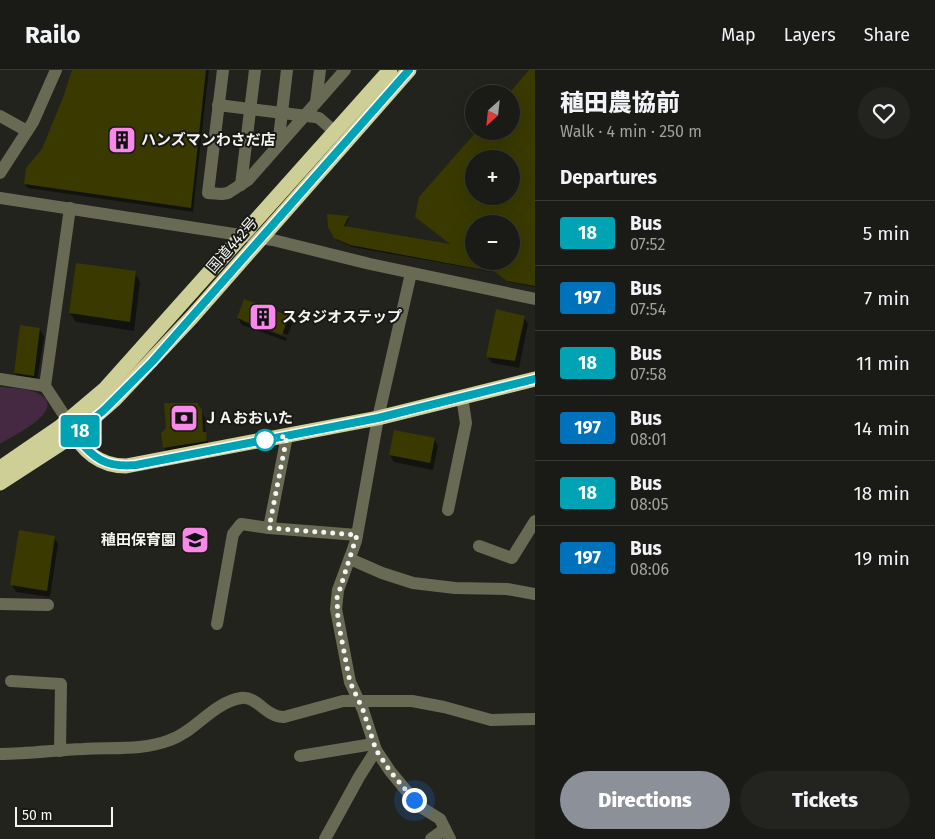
<!DOCTYPE html>
<meta charset="utf-8">
<style>
body{margin:0;font-family:"Fira Sans","Noto Sans JP",sans-serif;background:#23231f;color:#f1f3f6;height:100vh;display:flex;flex-direction:column;font-size:19px;white-space:nowrap}
*{box-sizing:border-box;margin:0}
p{font-size:16px;color:#9fa1a1}
.icon{flex:none;width:28px;height:28px;fill:none;stroke:currentColor;stroke-width:2;stroke-linecap:round;stroke-linejoin:round}
.map{position:relative;flex:1;overflow:hidden}
.sheet{display:flex;flex-direction:column;background:#1a1a16;width:400px}
.sheet>*{flex:none}
.badge{padding:0 10px;border-radius:4px;font-size:18px;line-height:32px}
.needle{width:32px;rotate:207deg}
.tools{position:absolute;left:465px;top:15px;display:grid;gap:10px}
.tools a{display:grid;place-items:center;width:55px;height:55px;border-radius:50%;background:#1a1a16;box-shadow:0 5px 20px #0002,0 0 0 1px #383835;font-size:25px}
.scale{position:absolute;left:15px;bottom:12px;width:98px;box-sizing:border-box;padding-left:5px;border:2px solid #f4f5f1;border-top:0;font-size:14px;line-height:18px;white-space:nowrap;color:#f4f5f1;-webkit-text-stroke:4px #191a15;paint-order:stroke}
.you{position:absolute;width:25px;height:25px;margin:-12px;border:4px solid #fff;border-radius:50%;background:#1a73e8;box-shadow:0 0 0 8px #1a73e833}
.map>.badge{position:absolute;translate:-50% -50%;box-shadow:0 0 0 2px #fff}
h2{padding:0 25px;font-size:19px;line-height:45px}
.round{display:grid;place-items:center;flex:none;width:52px;height:52px;border-radius:26px;background:#23231f}
.summary{display:flex;align-items:center;justify-content:space-between;height:85px;padding:0 25px}
h1{font-size:24px;font-weight:800;line-height:38px}
.action{display:flex;gap:10px;margin-top:auto;padding:10px 25px}
.action a{flex:1;height:58px;border-radius:30px;background:#8c9099;color:#fff;font-size:20px;font-weight:800;line-height:58px;text-align:center}
.action a+a{background:#23231f;color:#f1f3f6}
ul{padding:0;list-style:none}
li{display:flex;align-items:center;gap:15px;height:65px;padding:0 25px;border-top:1px solid #383835}
li div{flex:1}
li b{display:block;font-size:19px}
li em{font-style:normal}
li .badge{min-width:55px;font-weight:700;text-align:center}
header{display:flex;align-items:center;gap:30px;box-sizing:border-box;height:70px;padding:0 25px;background:#1a1a16;border-bottom:1px solid #383835}
header strong{font-size:24px}
nav{display:flex;gap:28px;margin-inline-start:auto;font-size:18px}
main{display:flex;flex:1;min-height:0}
.map>svg:first-child{display:block}
.green{fill:#452841}
.shadow{fill:#0007;fill-rule:evenodd}
.building{fill:#393900;fill-rule:evenodd}
.lines{fill:none;stroke-linecap:round;stroke-linejoin:round}
.minor{stroke:#696a54;stroke-width:12}
.highway{stroke:#cdcf97;stroke-width:15}
.line-casing{stroke:#fff;stroke-width:11}
.line{stroke:#00a3b4;stroke-width:8}
.walk{stroke:#f4f5f1;stroke-width:5;stroke-dasharray:0 9}
.stop-dot{fill:#fff;stroke:#00a3b4;stroke-width:2.5}
.labels{text-anchor:middle;dominant-baseline:central;stroke-width:4;stroke-linejoin:round;paint-order:stroke}
.poi-label{font-size:15px;font-weight:bold;fill:#f4f5f1;stroke:#191a15;text-anchor:start}
.street-label{font-size:15px;fill:#f4f5f1;stroke:#191a15}
</style>
<header>
<strong>Railo</strong>
<nav><a>Map</a><a>Layers</a><a>Share</a></nav>
</header>
<main>
<div class="map">
<svg width="535" height="769" viewBox="0 0 535 769">
<rect width="100%" height="100%" fill="#23231e"/>
<!-- green -->
<path class="green" d="M0,317C11,318 25,318 35,322C73,338 14,365 0,374Z"/>
<!-- shadow -->
<g class="shadow">
<polygon points="73,0 209,0 193,142 28,118 25,114 43,80 66,25"/>
<path d="M531,0H535V217L509,212L498,203L352,177L337,170L330,157L328,146L348,147L349,149L345,157L453,176L418,149L417,147L420,128L478,61H511V24ZM474,89H511V126H474ZM474,154H511V191H474Z"/>
<polygon points="135,203 140,212 134,261 76,252 70,243"/>
<polygon points="288,247 292,254 288,265 242,249 242,251 287,268 286,271 242,255 238,248"/>
<polygon points="524,247 528,254 519,298 492,293 487,286"/>
<polygon points="40,259 44,267 37,313 19,310 15,303"/>
<polygon points="201,340 205,348 206,366 210,378 168,384 164,377"/>
<polygon points="434,369 438,376 433,400 394,392 390,385"/>
<polygon points="54,467 58,474 50,527 16,522 12,515"/>
</g>
<!-- building -->
<g class="building">
<polygon points="72,0 206,0 191,138 24,114 26,98 42,79 64,25"/>
<path d="M529,0H535V216L507,211L495,202L350,175L334,168L328,157L327,144L349,146L344,156L450,174L415,147L419,127L477,61H511V21ZM474,89H511V126H474ZM474,154H511V191H474Z"/>
<polygon points="76,193 136,201 130,252 69,243"/>
<polygon points="244,229 289,246 282,265 237,248"/>
<polygon points="496,239 525,246 515,291 486,287"/>
<polygon points="20,255 40,258 34,306 14,303"/>
<polygon points="164,333 197,333 202,340 203,362 206,362 207,371 163,378 161,363 166,358"/>
<polygon points="394,360 435,368 430,393 389,385"/>
<polygon points="19,460 55,466 47,521 10,515"/>
</g>
<g class="lines">
<!-- minor -->
<g class="minor">
<polyline points="223,0 208,123 222,124 228,123 248,110 345,0"/>
<polyline points="316,32 320,0"/>
<polyline points="218,35 315,47 319,48 335,62"/>
<polyline points="0,46 27,61"/>
<polyline points="278,76 287,0"/>
<polyline points="0,103 33,52 56,0"/>
<polyline points="241,115 255,0"/>
<polyline points="0,128 273,170 370,194 535,229"/>
<polyline points="411,203 378,348 356,471 338,520 336,539 350,612 363,640 376,680 390,701 419,736 440,749 450,769"/>
<polyline points="0,309 45,316"/>
<polyline points="68,351 45,316 70,138"/>
<polyline points="448,440 466,353 462,327"/>
<polyline points="269,458 287,366"/>
<polyline points="479,476 512,488 535,451"/>
<polyline points="350,489 382,503 413,513 455,518 507,519 535,524"/>
<polyline points="0,534 48,535"/>
<polyline points="217,554 233,464 241,454 269,458 357,465"/>
<polyline points="11,611 61,614 60,681"/>
<path d="M0,684C28,684 56,680 83,679C112,677 142,681 170,670C196,661 212,633 241,628C258,626 265,647 284,647L343,631H412L444,637L491,650L535,649"/>
<polyline points="300,686 373,674"/>
<polyline points="325,769 359,707 376,680"/>
<polyline points="431,769 445,759"/>
</g>
<!-- highway -->
<g class="highway">
<path d="M70,356C82,381 99,396 126,396L378,348L535,309"/>
<polyline points="0,398 60,357 105,319 390,0"/>
<polyline points="0,413 74,365 115,329 192,247 409,0"/>
</g>
</g>
<g class="lines">
<defs>
<path id="line" d="M409,0L152,292L104,340L74,365C93,388 105,398 136,395L378,348L535,309"/>
</defs>
<!-- line casing -->
<use href="#line" class="line-casing"/>
<!-- line -->
<use href="#line" class="line"/>
<!-- walk -->
<polyline class="walk" points="265,370 287,366 269,458 357,465 337,528 338,551 350,612 363,640 376,680 390,701 414,730"/>
</g>
<!-- icons -->
<defs>
<symbol id="building-square" viewBox="-11 -11 22 22"><rect x="-9" y="-9" width="18" height="18" rx="4" fill="#f888ea" stroke="#191a15"/><path d="M-4-6H4V6H1V3H-1V6H-4ZM-2.5-4.3h1.7v1.8h-1.7ZM.8-4.3h1.7v1.8H.8ZM-2.5-1h1.7V.8h-1.7ZM.8-1h1.7V.8H.8Z" fill="#111"/></symbol>
<symbol id="bank-square" viewBox="-11 -11 22 22"><rect x="-9" y="-9" width="18" height="18" rx="4" fill="#f888ea" stroke="#191a15"/><path d="M-6-4H6V4H-6ZM0-2.3a2.3 2.3 0 1 0 0 4.6a2.3 2.3 0 1 0 0-4.6Z" fill="#111"/></symbol>
<symbol id="school-square" viewBox="-11 -11 22 22"><rect x="-9" y="-9" width="18" height="18" rx="4" fill="#f888ea" stroke="#191a15"/><path d="M0-5L7-2L0 1L-7-2ZM-4 1L0 2.5L4 1V4Q0 6-4 4Z" fill="#111"/></symbol>
</defs>
<g fill-rule="evenodd">
<use href="#building-square" x="106" y="54" width="32" height="32"/>
<use href="#building-square" x="247" y="231" width="32" height="32"/>
<use href="#bank-square" x="168" y="332" width="32" height="32"/>
<use href="#school-square" x="179" y="454" width="32" height="32"/>
</g>
<!-- markers -->
<circle class="stop-dot" cx="265" cy="370" r="10"/>
<g class="labels">
<!-- poi labels -->
<g class="poi-label">
<text x="141" y="70">ハンズマンわさだ店</text>
<text x="282" y="247">スタジオステップ</text>
<text x="203" y="348">ＪＡおおいた</text>
<text x="176" y="470" text-anchor="end">稙田保育園</text>
</g>
<!-- street labels -->
<g class="street-label">
<text transform="translate(232 175) rotate(-49)">国道442号</text>
</g>
</g>
</svg>
<div class="tools">
<a><svg class="needle" viewBox="-14 -14 28 28"><path d="M0-13l5 13h-10z" fill="#e53935"/><path d="M0 13l5-13h-10z" fill="#9fa1a1"/></svg></a>
<a>+</a>
<a>−</a>
</div>
<div class="scale">50 m</div>
<div class="you" style="left:414px;top:730px"></div>
<b class="badge" style="left:80px;top:361px;background:#00a3b4;color:#fff">18</b>
</div>
<section class="sheet">
<div class="summary"><div><h1>稙田農協前</h1><p>Walk · 4 min · 250 m</p></div><a class="round"><svg class="icon" aria-label="heart" viewBox="0 0 24 24"><path d="M12 20l-8-8c-3-5 5-10 8-4 3-6 11-1 8 4z"/></svg></a></div>
<h2>Departures</h2>
<ul>
<li><span class="badge" style="background:#00a3b4;color:#fff">18</span><div><b>Bus</b><p>07:52</p></div><em>5 min</em></li>
<li><span class="badge" style="background:#0072bc;color:#fff">197</span><div><b>Bus</b><p>07:54</p></div><em>7 min</em></li>
<li><span class="badge" style="background:#00a3b4;color:#fff">18</span><div><b>Bus</b><p>07:58</p></div><em>11 min</em></li>
<li><span class="badge" style="background:#0072bc;color:#fff">197</span><div><b>Bus</b><p>08:01</p></div><em>14 min</em></li>
<li><span class="badge" style="background:#00a3b4;color:#fff">18</span><div><b>Bus</b><p>08:05</p></div><em>18 min</em></li>
<li><span class="badge" style="background:#0072bc;color:#fff">197</span><div><b>Bus</b><p>08:06</p></div><em>19 min</em></li>
</ul>
<div class="action"><a>Directions</a><a>Tickets</a></div>
</section>
</main>
